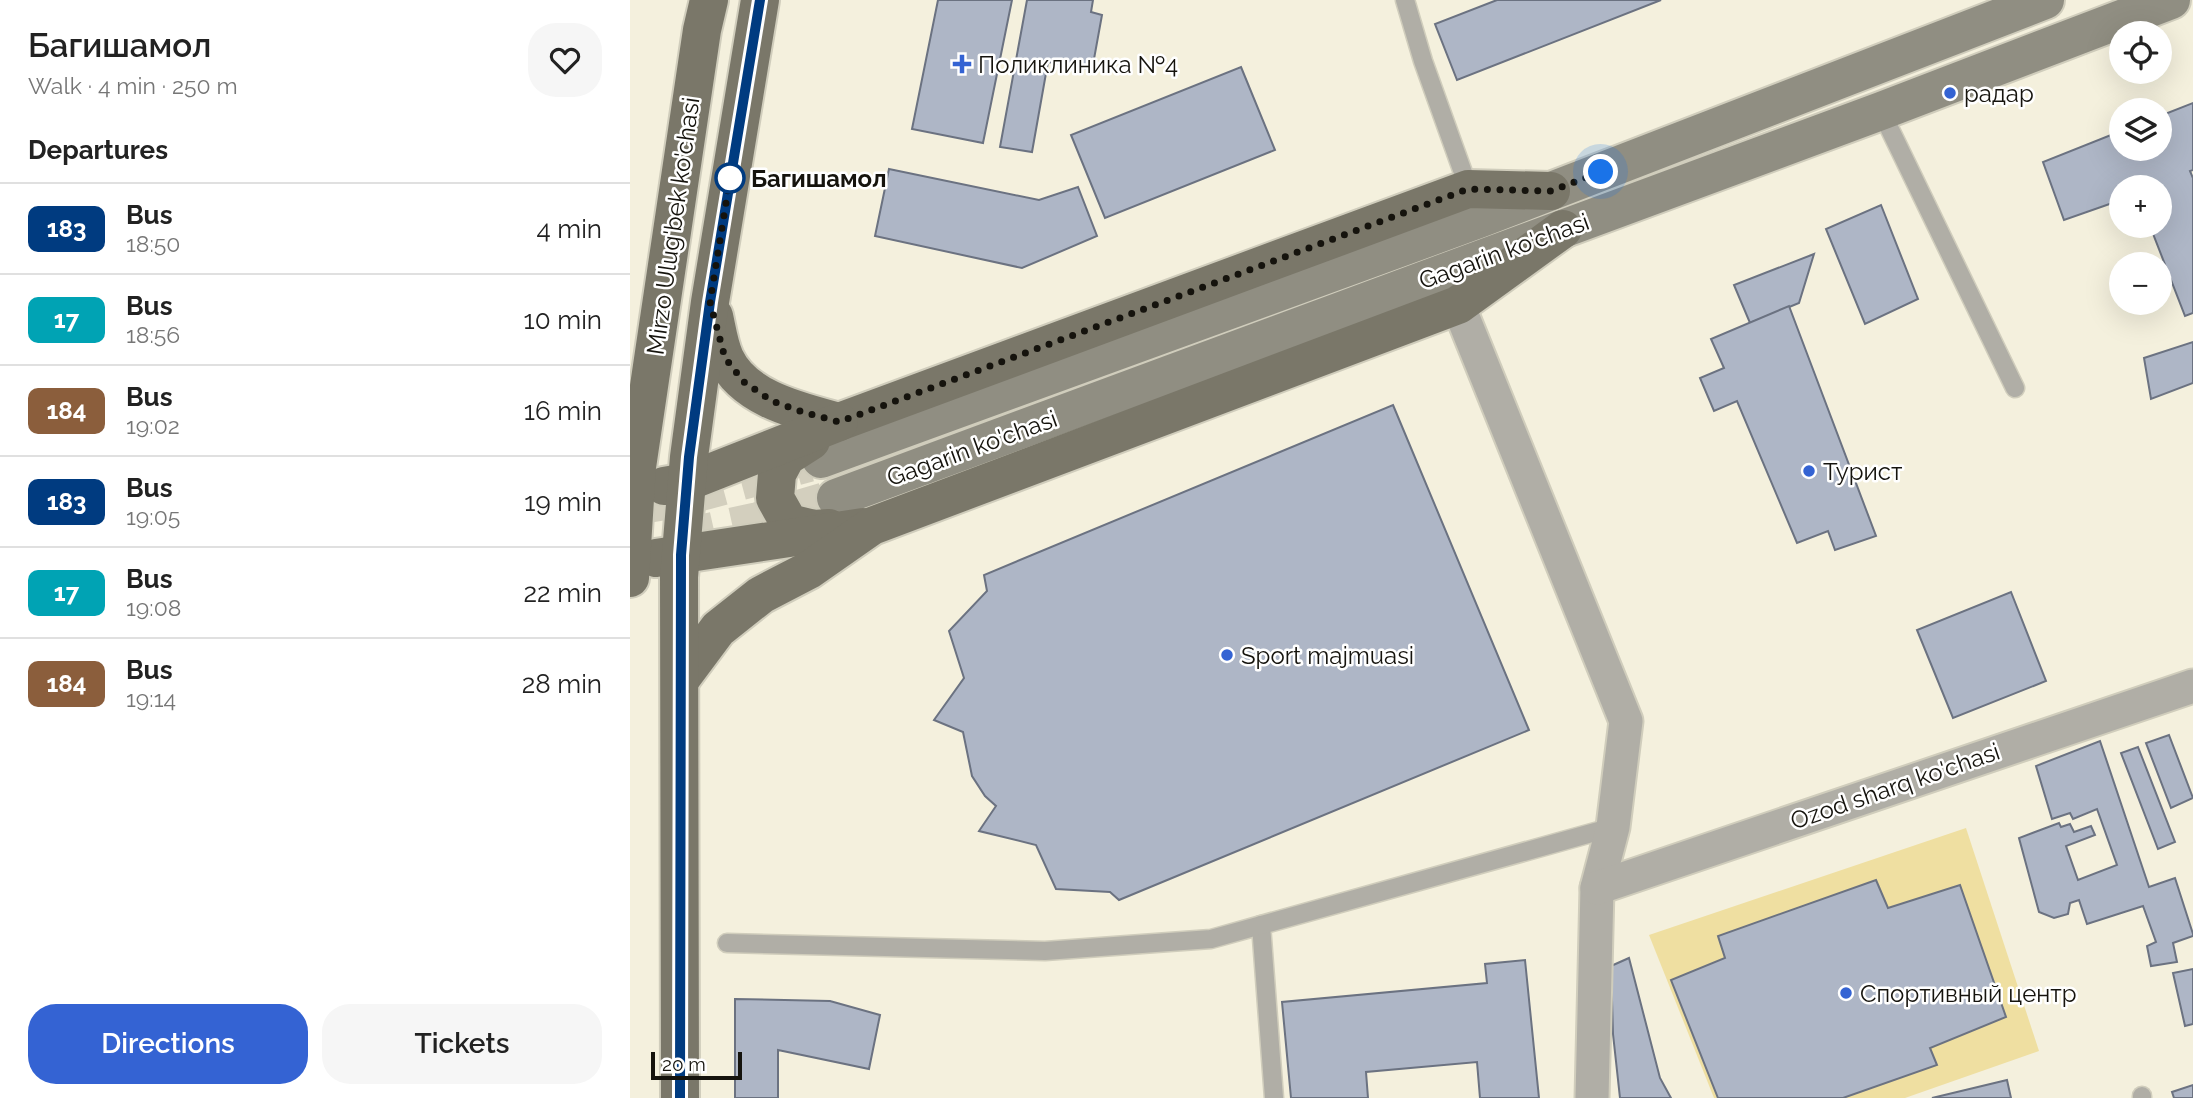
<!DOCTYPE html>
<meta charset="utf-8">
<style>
body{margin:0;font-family:Raleway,sans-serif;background:#f6f6f6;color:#222;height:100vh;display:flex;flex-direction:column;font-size:26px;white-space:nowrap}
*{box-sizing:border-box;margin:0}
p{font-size:23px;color:#767676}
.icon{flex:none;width:38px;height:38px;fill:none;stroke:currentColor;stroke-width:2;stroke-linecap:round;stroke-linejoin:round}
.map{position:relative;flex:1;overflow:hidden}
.side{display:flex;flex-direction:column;background:#fff;width:630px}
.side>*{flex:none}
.badge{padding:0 14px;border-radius:10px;font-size:24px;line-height:46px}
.fabs{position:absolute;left:1479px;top:21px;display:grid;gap:14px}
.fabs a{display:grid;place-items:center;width:63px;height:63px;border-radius:50%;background:#fff;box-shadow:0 7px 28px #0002;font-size:35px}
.scale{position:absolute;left:21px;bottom:18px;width:91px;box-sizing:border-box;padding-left:7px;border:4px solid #15130d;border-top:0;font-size:19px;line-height:24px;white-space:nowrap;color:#15130d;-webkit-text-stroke:5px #fff;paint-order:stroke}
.you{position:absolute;width:35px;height:35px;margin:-18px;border:5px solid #fff;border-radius:50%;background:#1a73e8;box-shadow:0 0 0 10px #1a73e833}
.map>.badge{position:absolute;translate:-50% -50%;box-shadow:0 0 0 4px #fff}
h2{padding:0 28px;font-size:26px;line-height:63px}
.round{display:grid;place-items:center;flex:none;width:74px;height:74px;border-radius:28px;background:#f6f6f6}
.headline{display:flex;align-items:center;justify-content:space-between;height:119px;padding:0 28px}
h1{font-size:33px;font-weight:600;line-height:52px}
.button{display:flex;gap:14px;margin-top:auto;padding:14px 28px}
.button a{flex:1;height:80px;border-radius:28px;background:#3463d3;color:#fff;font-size:28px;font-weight:600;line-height:80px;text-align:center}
.button a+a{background:#f6f6f6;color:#222}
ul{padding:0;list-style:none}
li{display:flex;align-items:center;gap:21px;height:91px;padding:0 28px;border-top:2px solid #e0e0e0}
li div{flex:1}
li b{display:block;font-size:26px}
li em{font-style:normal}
li .badge{min-width:77px;font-weight:700;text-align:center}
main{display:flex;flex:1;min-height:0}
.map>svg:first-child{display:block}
.garden{fill:#efdfa1}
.building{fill:#aeb6c6;stroke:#6b7281;stroke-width:2}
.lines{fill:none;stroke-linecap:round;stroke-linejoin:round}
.secondary-tunnel{stroke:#d3cfbe;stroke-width:38;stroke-dasharray:38 19;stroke-linecap:butt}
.service-casing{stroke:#d0cdbc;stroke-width:21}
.minor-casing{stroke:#d0cdbc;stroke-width:37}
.secondary-casing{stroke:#d0cdbc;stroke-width:42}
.primary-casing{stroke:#d0cdbc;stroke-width:42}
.service{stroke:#b0aea6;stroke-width:18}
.minor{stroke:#b0aea6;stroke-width:33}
.secondary{stroke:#908e82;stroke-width:38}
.primary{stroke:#7a7769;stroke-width:38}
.line-casing{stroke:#fff;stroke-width:16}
.line{stroke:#003b80;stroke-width:10}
.walk{stroke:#15130d;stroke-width:7;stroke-dasharray:0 12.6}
.poi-dot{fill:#3463d3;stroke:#fff;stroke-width:2.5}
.stop-dot{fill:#fff;stroke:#003b80;stroke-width:3.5}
.labels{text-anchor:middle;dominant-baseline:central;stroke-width:5;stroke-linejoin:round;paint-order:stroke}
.poi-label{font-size:24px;fill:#15130d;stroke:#fff;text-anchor:start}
.stop-label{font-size:24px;font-weight:bold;fill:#15130d;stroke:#fff;text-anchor:start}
.street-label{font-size:24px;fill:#15130d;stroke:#fff}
</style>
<main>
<section class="side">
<div class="headline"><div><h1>Багишамол</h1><p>Walk · 4 min · 250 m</p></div><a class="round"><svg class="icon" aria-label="heart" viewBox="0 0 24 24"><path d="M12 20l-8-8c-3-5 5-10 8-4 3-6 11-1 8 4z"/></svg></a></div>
<h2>Departures</h2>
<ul>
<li><span class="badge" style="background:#003b80;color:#fff">183</span><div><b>Bus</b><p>18:50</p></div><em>4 min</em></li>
<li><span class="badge" style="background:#00a3b4;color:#fff">17</span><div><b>Bus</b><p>18:56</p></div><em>10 min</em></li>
<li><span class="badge" style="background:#8b5e3c;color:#fff">184</span><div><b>Bus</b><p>19:02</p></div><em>16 min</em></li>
<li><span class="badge" style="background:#003b80;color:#fff">183</span><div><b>Bus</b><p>19:05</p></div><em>19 min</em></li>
<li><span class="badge" style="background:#00a3b4;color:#fff">17</span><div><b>Bus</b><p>19:08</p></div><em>22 min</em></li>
<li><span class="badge" style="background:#8b5e3c;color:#fff">184</span><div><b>Bus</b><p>19:14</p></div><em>28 min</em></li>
</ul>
<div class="button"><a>Directions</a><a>Tickets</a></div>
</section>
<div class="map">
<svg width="1563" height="1098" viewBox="0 0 1563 1098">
<rect width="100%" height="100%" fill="#f4f0dd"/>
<!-- garden -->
<polygon class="garden" points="1336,828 1409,1051 1275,1098 1084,1098 1019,935"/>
<!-- building -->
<g class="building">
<polygon points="308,0 382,0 353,143 282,129"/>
<polygon points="397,0 463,0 461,12 472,15 462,70 418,62 402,152 370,147"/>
<polygon points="867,0 1031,0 827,80 805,24"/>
<polygon points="611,67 645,150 475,218 441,135"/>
<polygon points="1563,103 1563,170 1560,171 1563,178 1563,313 1555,316 1520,226 1530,226 1530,187 1491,187 1491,200 1434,220 1413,162 1491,131 1491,149 1530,149 1530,116"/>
<polygon points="259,169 409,200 448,187 467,236 392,268 245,236"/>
<polygon points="1251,205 1288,299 1235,324 1196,229"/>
<polygon points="1184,254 1169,303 1120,323 1104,285"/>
<polygon points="1159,306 1246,536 1205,550 1198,531 1167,543 1107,401 1084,411 1070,378 1094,368 1081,339"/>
<polygon points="1563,342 1563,383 1521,399 1514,358"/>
<polygon points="763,405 899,730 489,900 480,892 426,889 406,845 349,831 366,806 355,796 342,776 333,732 304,720 334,678 319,631 357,591 354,575"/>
<polygon points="1381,592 1416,681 1323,718 1287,630"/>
<polygon points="1539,735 1563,798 1541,808 1516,743"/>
<polygon points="1470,741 1519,887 1545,878 1563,934 1563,936 1543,943 1547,962 1521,966 1517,946 1526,942 1513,906 1457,924 1449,900 1440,903 1438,914 1424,918 1409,912 1389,838 1429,823 1431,827 1440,824 1444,832 1461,826 1465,835 1436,846 1448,880 1487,865 1467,809 1443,819 1440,813 1422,819 1406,766"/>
<polygon points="1508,747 1545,842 1528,849 1491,753"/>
<polygon points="1246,880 1258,908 1330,885 1376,1017 1300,1048 1307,1065 1213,1098 1088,1098 1041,980 1095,958 1088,936"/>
<polygon points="999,958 1030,1078 1041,1098 990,1098 983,1034 981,966"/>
<polygon points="895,960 909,1098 850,1098 847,1062 736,1072 738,1098 661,1098 652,1002 857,983 855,964"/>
<polygon points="1563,969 1563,1024 1555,1026 1543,973"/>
<polygon points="105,999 200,1001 250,1015 239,1069 148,1050 148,1098 105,1098"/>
<polygon points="1377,1080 1381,1098 1302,1098"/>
<polygon points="1563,1085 1563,1098 1544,1098 1542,1092"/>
</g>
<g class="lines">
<!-- secondary-tunnel -->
<g class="secondary-tunnel">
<polyline points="0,507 41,500 179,463"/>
<polyline points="47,539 128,521 206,498"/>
</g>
<defs>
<g id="service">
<polyline points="775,0 793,61 840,192"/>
<polyline points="1251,111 1385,388"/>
<polyline points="631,925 644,1098"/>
<polyline points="97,943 415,951 581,939 983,827"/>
<polyline points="1512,1096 1512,1098"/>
</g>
<g id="minor">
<polyline points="828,305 996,721 983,827 967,888 962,1098"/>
<polyline points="967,888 1563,686"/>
</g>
<g id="secondary">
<polyline points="191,459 849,219 1415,0"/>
<polyline points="206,498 1251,111 1541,0"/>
</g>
<g id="primary">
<path d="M84,316C87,329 89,345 95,358C114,399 169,411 209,422L838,189L921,191"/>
<polyline points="181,441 156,457 147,474 145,498 159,523 184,529 199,528"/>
<polyline points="34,486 57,482 209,422"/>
<polyline points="26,558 233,527"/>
<polyline points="0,578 7,467 72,30 79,0"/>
<polyline points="50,680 88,629 131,595 179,570 242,526 828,305 933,229"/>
<polyline points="50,1098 49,577 59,457 80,302 130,0"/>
</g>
</defs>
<!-- service casing -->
<use href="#service" class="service-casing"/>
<!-- minor casing -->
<use href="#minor" class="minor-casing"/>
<!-- secondary casing -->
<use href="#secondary" class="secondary-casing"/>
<!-- primary casing -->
<use href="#primary" class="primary-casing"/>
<!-- service -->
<use href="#service" class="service"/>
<!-- minor -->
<use href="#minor" class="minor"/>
<!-- secondary -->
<use href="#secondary" class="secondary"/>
<!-- primary -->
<use href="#primary" class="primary"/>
</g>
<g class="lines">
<defs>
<polyline id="line" points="50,1098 51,555 59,457 80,302 130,0"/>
</defs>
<!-- line casing -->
<use href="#line" class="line-casing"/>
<!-- line -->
<use href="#line" class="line"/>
<!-- walk -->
<polyline class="walk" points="100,178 101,172 80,302 95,358 114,382 142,401 173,412 209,422 838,189 921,191 971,172"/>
</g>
<!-- markers -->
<g class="poi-dot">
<path d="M328.5 53.5h7v7h7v7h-7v7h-7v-7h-7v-7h7z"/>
<circle cx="1320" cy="93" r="7"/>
<circle cx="1179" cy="471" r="7"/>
<circle cx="597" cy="655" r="7"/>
<circle cx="1216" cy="993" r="7"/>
</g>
<circle class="stop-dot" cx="100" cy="178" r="14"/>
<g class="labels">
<!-- poi labels -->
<g class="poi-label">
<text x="348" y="64">Поликлиника №4</text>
<text x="1334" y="93">радар</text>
<text x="1193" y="471">Турист</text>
<text x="611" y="655">Sport majmuasi</text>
<text x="1230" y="993">Спортивный центр</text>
</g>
<!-- stop labels -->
<g class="stop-label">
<text x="121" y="178">Багишамол</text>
</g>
<!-- street labels -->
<g class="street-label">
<text transform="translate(43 226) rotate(-82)">Mirzo Ulug'bek ko'chasi</text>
<text transform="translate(874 251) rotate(-20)">Gagarin ko'chasi</text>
<text transform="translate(342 448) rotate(-20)">Gagarin ko'chasi</text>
<text transform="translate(1265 786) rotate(-19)">Ozod sharq ko'chasi</text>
</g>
</g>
</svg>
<div class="fabs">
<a><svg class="icon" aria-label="locate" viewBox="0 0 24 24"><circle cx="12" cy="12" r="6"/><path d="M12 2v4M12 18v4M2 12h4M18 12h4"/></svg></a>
<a><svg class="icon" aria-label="layers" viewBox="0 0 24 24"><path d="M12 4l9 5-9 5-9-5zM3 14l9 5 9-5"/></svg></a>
<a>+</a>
<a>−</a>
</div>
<div class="scale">20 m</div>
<div class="you" style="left:971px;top:172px"></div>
</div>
</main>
